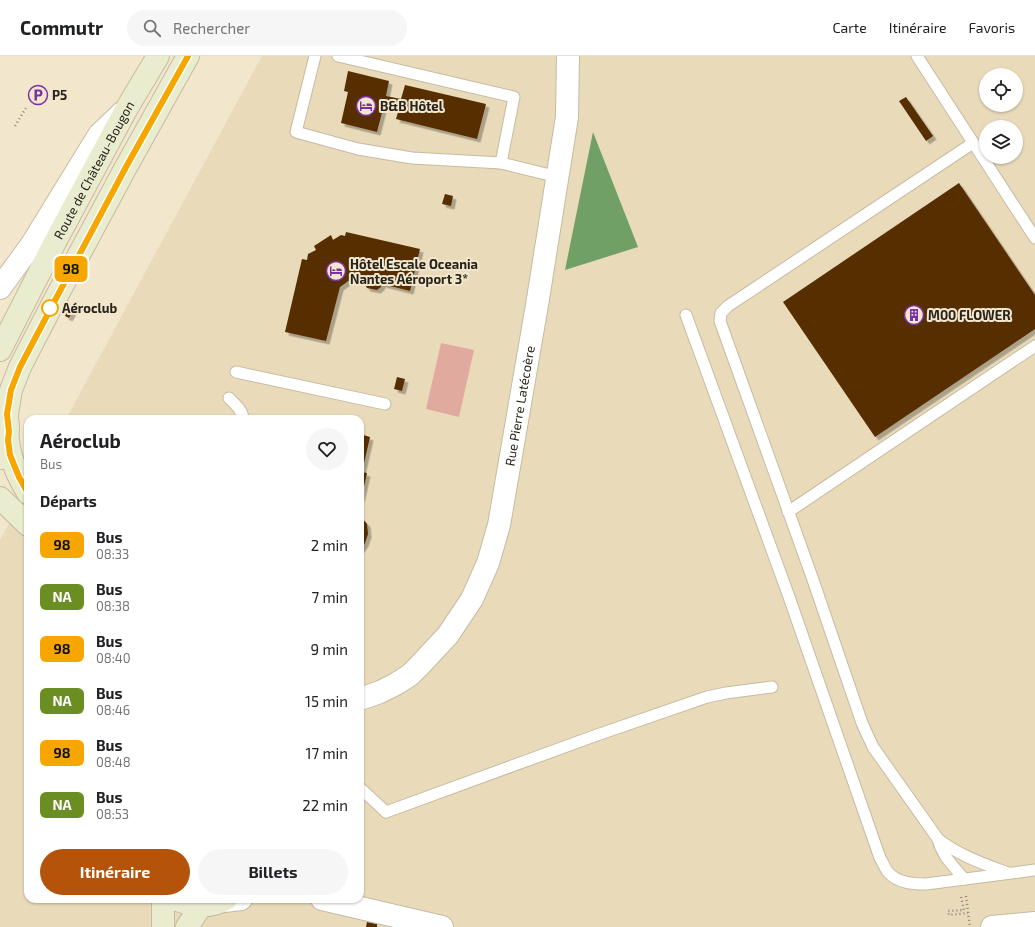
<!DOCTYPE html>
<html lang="fr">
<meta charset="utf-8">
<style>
body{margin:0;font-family:"Exo 2",sans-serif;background:#f6f6f6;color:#202124;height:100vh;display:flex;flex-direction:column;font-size:15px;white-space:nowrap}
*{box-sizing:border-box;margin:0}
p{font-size:13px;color:#757577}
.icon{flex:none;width:22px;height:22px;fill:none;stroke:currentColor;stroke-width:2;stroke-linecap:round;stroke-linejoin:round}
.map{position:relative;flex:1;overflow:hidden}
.sheet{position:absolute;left:24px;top:359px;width:340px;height:488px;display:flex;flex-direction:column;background:#fff;border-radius:12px;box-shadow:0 1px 3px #0004}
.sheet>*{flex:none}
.badge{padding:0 8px;border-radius:6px;font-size:14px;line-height:26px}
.fabs{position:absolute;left:979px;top:12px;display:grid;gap:8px}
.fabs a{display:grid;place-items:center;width:44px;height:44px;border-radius:50%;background:#fff;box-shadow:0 1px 3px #0004;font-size:20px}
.map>.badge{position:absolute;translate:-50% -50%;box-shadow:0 0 0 2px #fff}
h2{padding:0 16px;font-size:15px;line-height:36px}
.round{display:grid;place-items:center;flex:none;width:42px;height:42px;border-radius:21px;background:#f6f6f6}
.summary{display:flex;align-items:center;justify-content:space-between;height:68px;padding:0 16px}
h1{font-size:19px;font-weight:700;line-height:30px}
.cta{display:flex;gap:8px;margin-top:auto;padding:8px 16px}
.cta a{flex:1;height:46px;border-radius:24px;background:#b45309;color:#fff;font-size:16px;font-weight:700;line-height:46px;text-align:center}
.cta a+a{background:#f6f6f6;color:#202124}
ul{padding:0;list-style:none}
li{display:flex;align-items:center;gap:12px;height:52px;padding:0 16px}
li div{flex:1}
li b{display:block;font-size:15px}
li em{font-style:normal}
li .badge{min-width:44px;font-weight:700;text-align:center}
header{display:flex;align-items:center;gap:24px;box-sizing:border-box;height:56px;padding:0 20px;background:#fff;border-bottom:1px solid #e0e0e0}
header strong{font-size:19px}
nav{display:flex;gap:22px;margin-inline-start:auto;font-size:14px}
.search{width:280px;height:36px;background:#f6f6f6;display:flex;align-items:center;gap:10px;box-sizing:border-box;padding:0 14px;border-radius:22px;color:#757577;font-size:15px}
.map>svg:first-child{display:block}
.built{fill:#e9daba;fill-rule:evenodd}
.green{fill:#e1aa9e}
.water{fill:#71a067}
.building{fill:#562d04;filter:url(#shadow)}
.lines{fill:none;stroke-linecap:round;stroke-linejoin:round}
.service-casing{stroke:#c6bba2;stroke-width:13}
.minor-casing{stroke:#c6bba2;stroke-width:24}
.tertiary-casing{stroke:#c6bba2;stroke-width:24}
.secondary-casing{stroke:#c6bba2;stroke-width:24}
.path{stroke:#908876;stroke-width:2.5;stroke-dasharray:1 3;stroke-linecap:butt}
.service{stroke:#fff;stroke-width:11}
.minor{stroke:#fff;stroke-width:22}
.tertiary{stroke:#fff;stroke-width:22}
.secondary{stroke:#e9ecce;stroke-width:22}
.line-casing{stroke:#fff;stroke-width:9}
.line{stroke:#f7a600;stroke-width:6}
.stop-dot{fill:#fff;stroke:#f7a600;stroke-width:2}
.labels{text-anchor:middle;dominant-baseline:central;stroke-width:4;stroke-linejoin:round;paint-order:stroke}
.poi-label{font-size:13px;font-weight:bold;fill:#28241b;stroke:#f2e6cc;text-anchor:start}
.street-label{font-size:13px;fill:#28241b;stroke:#f2e6cc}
.stop-label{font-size:13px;font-weight:bold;fill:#28241b;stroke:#f2e6cc;text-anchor:start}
</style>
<header>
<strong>Commutr</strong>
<div class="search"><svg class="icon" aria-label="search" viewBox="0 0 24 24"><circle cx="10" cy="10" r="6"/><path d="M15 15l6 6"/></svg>Rechercher</div>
<nav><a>Carte</a><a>Itinéraire</a><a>Favoris</a></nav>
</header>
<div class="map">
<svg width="1035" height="871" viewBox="0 0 1035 871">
<defs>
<filter id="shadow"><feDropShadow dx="3.5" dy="3.5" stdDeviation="0" flood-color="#0004"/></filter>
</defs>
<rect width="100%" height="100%" fill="#f2e6cc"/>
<!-- built -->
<path class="built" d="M262,0H1035V871H0V484L28,433V843H360V363H66ZM986,19H1016V49H986ZM986,71H1016V101H986Z"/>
<!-- green -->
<polygon class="green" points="441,287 474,294 459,361 426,353"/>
<!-- water -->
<polygon class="water" points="593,76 638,191 565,214"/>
<!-- building -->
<g class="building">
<polygon points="348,15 389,25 386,40 401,43 405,29 486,48 477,83 396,63 400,49 385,45 377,76 341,67 348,36 344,35"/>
<polygon points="906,41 933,80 926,85 899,45"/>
<polygon points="959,127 1035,239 1035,273 875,381 783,246"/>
<polygon points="445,138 453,140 451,150 442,148"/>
<polygon points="346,176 420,193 410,235 382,228 381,231 377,234 367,232 364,227 364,224 354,221 340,231 326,285 285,276 302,203 307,204 308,198 316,194 314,190 331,179 333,184 341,179 345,180"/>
<polygon points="69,251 74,253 69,262 65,260"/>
<polygon points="397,321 405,323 402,335 394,333"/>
<polygon points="360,378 370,381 362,416 367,417 361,444"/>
<polygon points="360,460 367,468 368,478 365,487 360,494"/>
<polygon points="367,866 377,868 377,871 366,871"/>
</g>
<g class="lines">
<defs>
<g id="service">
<polyline points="315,0 296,76 358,93 412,102 501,107 558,121"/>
<polyline points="338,0 514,41 501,107"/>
<polyline points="917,0 1035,182"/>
<path d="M973,87L728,250L721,257L720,265L812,521L862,667L873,691L938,783C958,799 984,808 1008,817"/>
<path d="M686,259L788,538L880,802C883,806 885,813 888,816C897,827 913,828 926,828L1035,814"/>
<polyline points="236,316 385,348"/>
<path d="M229,342C235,348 243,355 243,363"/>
<polyline points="788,456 1035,290"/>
<polyline points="360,732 386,756"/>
<polyline points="386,756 597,679 707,641 726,637 772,631"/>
<path d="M938,783C943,802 953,809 964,823"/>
</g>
<g id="minor">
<polyline points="0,232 32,188 99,79 122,57"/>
<path id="s1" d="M360,643L380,636L396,628L410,619L420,609L448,579L472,543L488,507L499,469L537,249L567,61L568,0"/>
</g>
<g id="tertiary">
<polyline points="322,843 442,871"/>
<polyline points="224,845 241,843"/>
<polyline points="992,871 1035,867"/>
</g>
<g id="secondary">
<path id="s2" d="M0,294L54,188L127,52L158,0"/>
<polyline points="7,358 11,334 20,311 52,249 126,111 188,0"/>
<path d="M8,384C10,404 18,420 28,437"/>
<path d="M0,402C11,383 10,365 2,346"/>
<polyline points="0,442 28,469"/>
<polyline points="163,843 163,871"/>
<path d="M175,843C192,850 210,853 226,843"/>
<polyline points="187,871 201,850"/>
</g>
</defs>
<!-- service casing -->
<use href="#service" class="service-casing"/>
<!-- minor casing -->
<use href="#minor" class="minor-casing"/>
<!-- tertiary casing -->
<use href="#tertiary" class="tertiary-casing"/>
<!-- secondary casing -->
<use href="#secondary" class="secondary-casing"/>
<!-- path -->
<g class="path">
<polyline points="15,70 26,52"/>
<polyline points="966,840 970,871"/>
<polyline points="961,841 964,854 948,855 949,859 968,857"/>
</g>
<!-- service -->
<use href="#service" class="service"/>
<!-- minor -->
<use href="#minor" class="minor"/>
<!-- tertiary -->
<use href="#tertiary" class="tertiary"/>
<!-- secondary -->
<use href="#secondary" class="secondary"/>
</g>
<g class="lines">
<defs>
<polyline id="line" points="28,437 19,421 10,399 8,384 9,376 7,358 11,334 20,311 52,250 126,111 188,0"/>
</defs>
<!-- line casing -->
<use href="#line" class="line-casing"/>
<!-- line -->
<use href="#line" class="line"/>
</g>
<!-- icons -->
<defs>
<symbol id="parking-ring" viewBox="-11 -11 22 22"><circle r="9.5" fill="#f2e6cc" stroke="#7b31a3" stroke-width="1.5"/><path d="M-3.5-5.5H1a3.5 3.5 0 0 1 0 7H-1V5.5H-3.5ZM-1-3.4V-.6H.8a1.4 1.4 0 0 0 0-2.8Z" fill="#7b31a3"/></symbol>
<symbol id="hotel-ring" viewBox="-11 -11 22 22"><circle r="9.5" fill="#f2e6cc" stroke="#7b31a3" stroke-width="1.5"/><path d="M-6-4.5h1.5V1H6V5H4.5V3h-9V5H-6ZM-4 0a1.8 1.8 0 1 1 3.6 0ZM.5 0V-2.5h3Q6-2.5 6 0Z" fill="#7b31a3"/></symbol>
<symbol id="building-ring" viewBox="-11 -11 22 22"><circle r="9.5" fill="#f2e6cc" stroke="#7b31a3" stroke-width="1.5"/><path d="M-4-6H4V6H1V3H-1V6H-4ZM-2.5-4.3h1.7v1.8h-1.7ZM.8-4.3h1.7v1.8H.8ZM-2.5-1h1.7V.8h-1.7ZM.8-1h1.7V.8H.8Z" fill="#7b31a3"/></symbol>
</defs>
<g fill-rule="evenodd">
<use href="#parking-ring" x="27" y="28" width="22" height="22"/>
<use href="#hotel-ring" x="355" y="39" width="22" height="22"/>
<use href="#hotel-ring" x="325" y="204" width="22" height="22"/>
<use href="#building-ring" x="903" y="248" width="22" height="22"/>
</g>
<!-- markers -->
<circle class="stop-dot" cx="50" cy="252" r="8"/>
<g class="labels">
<!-- poi labels -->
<g class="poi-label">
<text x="52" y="39">P5</text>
<text x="380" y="50">B&amp;B Hôtel</text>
<text x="350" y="208">Hôtel Escale Oceania<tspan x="350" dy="15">Nantes Aéroport 3*</tspan></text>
<text x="928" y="259">M00 FLOWER</text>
</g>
<!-- street labels -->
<g class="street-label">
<text stroke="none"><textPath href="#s2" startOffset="203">Route de Château-Bougon</textPath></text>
<text stroke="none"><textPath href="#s1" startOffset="354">Rue Pierre Latécoère</textPath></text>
</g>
<!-- stop labels -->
<g class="stop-label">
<text x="62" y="252">Aéroclub</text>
</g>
</g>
</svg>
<div class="fabs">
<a><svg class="icon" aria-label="locate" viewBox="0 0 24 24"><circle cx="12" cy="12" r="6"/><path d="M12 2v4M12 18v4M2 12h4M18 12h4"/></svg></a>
<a><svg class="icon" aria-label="layers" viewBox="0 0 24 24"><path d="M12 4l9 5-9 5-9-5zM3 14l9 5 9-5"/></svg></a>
</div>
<b class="badge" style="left:71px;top:213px;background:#f7a600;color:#111">98</b>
<section class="sheet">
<div class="summary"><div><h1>Aéroclub</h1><p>Bus</p></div><a class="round"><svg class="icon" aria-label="heart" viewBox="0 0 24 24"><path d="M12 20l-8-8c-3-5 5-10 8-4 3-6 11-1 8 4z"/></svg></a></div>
<h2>Départs</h2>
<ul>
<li><span class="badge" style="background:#f7a600;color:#111">98</span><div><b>Bus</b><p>08:33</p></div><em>2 min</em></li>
<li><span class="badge" style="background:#6b8e23;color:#fff">NA</span><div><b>Bus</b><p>08:38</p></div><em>7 min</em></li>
<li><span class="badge" style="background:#f7a600;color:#111">98</span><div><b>Bus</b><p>08:40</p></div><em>9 min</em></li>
<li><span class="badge" style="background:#6b8e23;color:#fff">NA</span><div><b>Bus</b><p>08:46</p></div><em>15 min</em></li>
<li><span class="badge" style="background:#f7a600;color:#111">98</span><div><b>Bus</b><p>08:48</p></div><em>17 min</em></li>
<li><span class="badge" style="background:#6b8e23;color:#fff">NA</span><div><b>Bus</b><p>08:53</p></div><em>22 min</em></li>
</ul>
<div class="cta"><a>Itinéraire</a><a>Billets</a></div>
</section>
</div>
